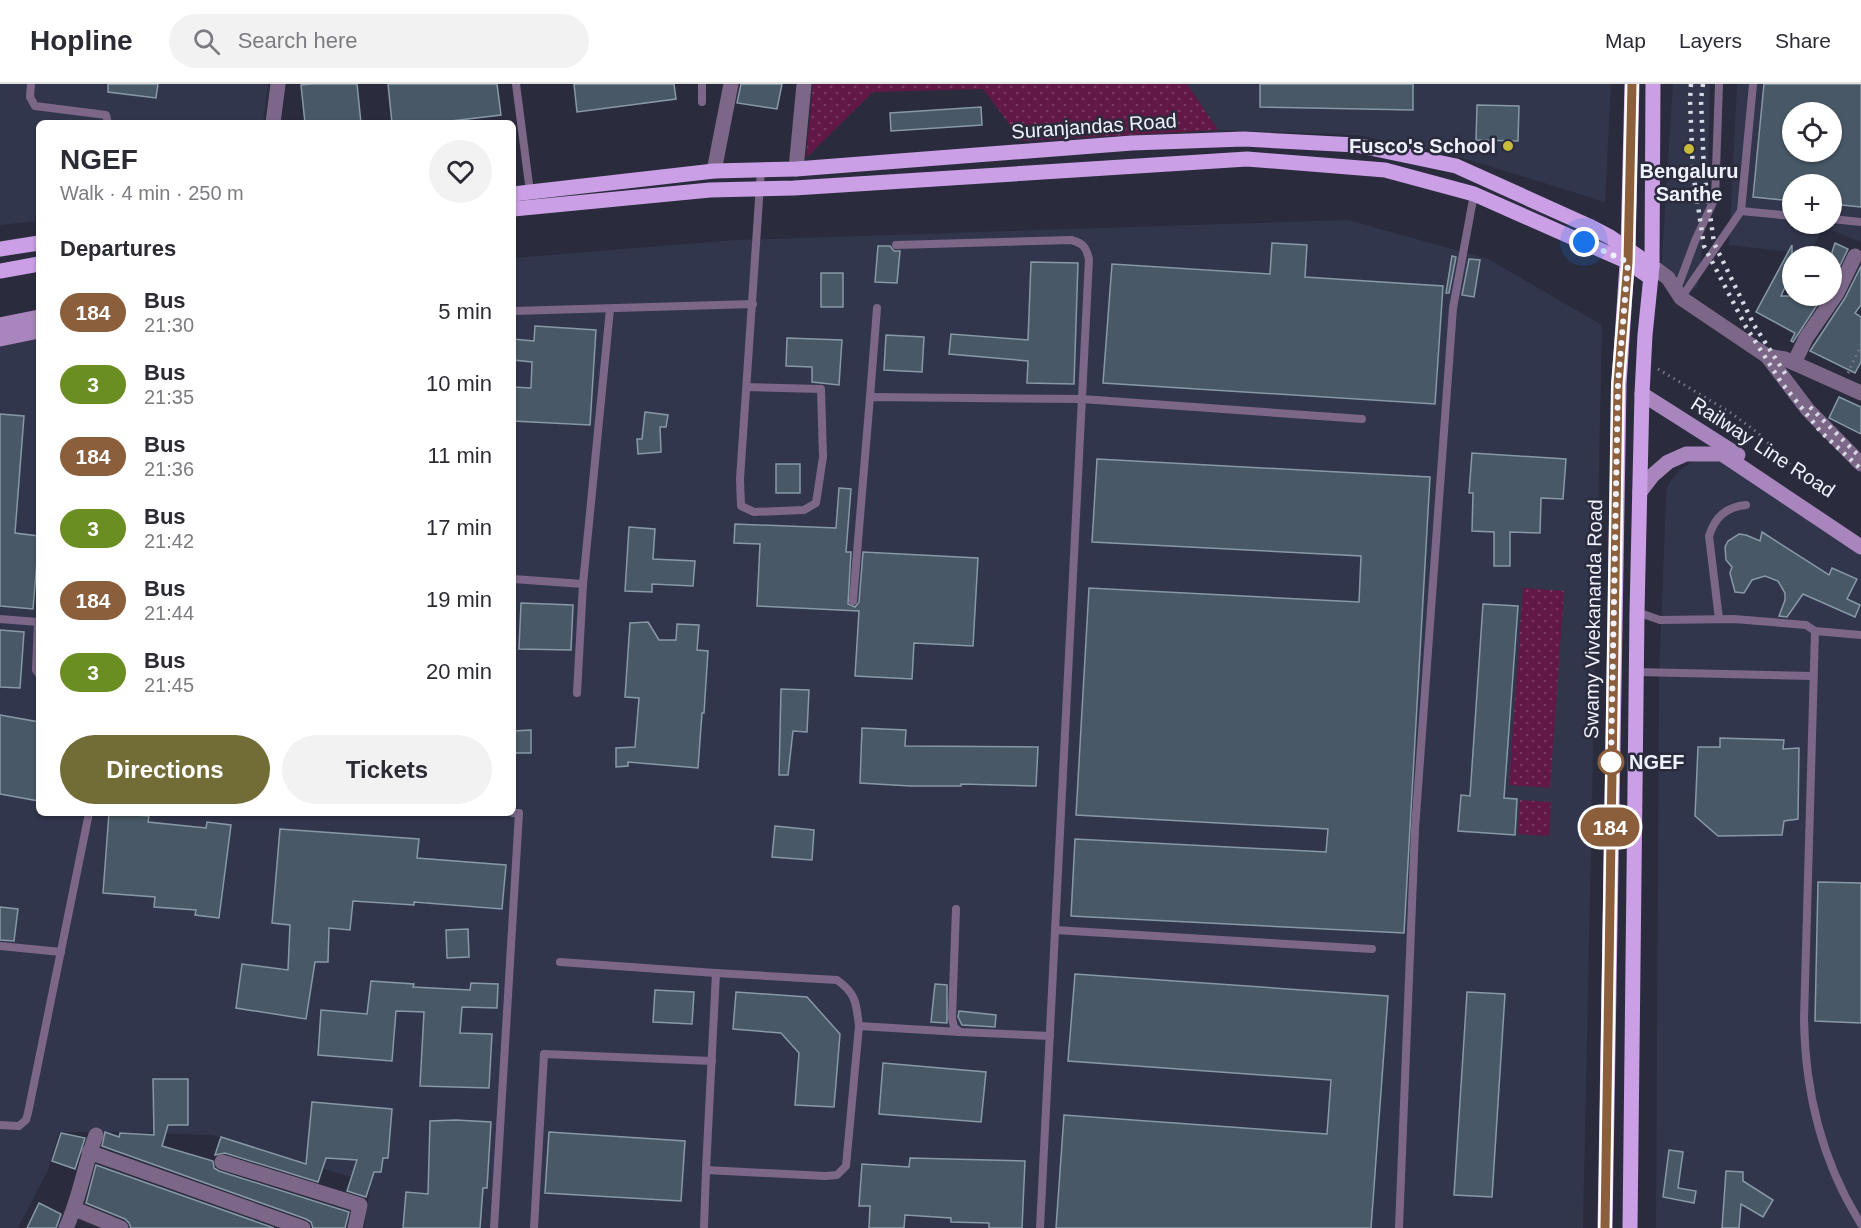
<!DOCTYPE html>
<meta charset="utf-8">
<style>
body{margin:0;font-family:Arial,sans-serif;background:#f2f2f3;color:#2b2b33;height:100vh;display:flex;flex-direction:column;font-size:22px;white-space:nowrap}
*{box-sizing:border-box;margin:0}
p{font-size:20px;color:#7c7c81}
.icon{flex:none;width:33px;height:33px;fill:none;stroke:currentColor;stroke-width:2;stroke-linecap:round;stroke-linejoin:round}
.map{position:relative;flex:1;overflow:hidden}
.side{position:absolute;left:36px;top:36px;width:480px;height:696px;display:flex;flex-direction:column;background:#fff;border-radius:9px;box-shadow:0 2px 4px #0004}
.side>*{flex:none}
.badge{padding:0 12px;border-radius:20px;font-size:21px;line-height:39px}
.tools{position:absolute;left:1782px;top:18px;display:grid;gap:12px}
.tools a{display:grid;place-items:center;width:60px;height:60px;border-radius:50%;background:#fff;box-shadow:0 2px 4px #0004;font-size:30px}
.you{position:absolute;width:30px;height:30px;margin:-15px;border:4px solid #fff;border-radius:50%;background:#1a73e8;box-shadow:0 0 0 9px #1a73e833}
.map>.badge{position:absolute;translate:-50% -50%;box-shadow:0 0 0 3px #fff}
h2{padding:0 24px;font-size:22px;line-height:54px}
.round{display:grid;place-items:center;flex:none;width:63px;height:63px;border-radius:32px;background:#f2f2f3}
.summary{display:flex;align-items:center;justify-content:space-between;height:102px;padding:0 24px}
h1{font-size:28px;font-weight:600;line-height:45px}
.button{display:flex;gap:12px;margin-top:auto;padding:12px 24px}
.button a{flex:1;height:69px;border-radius:36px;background:#726c37;color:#fff;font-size:24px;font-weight:600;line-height:69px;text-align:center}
.button a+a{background:#f2f2f3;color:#2b2b33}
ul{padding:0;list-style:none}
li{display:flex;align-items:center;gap:18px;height:72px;padding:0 24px}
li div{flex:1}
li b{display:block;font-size:22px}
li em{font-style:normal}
li .badge{min-width:66px;font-weight:700;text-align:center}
header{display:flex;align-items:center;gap:36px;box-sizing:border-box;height:84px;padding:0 30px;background:#fff;border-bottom:2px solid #e1e1e2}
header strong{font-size:28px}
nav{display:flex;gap:33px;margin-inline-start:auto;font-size:21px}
.search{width:420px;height:54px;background:#f2f2f3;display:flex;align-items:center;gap:15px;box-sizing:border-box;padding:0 21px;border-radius:33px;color:#7c7c81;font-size:22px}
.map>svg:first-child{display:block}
.built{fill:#32364c;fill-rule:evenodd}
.grass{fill:url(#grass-dots)}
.building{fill:#485866;stroke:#8799a7;stroke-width:1.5;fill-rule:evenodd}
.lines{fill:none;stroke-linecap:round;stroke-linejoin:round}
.path{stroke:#767887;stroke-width:3;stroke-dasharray:1.5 4.5;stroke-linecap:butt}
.lane{stroke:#7c6789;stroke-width:8}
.street{stroke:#7c6789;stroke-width:15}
.secondary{stroke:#a886bd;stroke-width:15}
.primary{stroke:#ca9fe5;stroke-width:15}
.rail{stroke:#d6d8e3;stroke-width:4.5;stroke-dasharray:3 6;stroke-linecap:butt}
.line-casing{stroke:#fff;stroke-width:14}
.line{stroke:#8b5e3c;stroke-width:9}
.walk{stroke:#eff1fc;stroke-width:6;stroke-dasharray:0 10.8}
.poi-dot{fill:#c8bb3b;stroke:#2a2c3d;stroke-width:2}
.stop-dot{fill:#fff;stroke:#8b5e3c;stroke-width:3}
.labels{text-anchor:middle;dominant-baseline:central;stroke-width:5;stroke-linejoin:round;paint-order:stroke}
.street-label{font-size:20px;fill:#eff1fc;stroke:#2a2c3d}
.poi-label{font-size:20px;font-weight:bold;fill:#eff1fc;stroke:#2a2c3d;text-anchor:end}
.stop-label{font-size:20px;font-weight:bold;fill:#eff1fc;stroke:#2a2c3d;text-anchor:start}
</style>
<header>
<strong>Hopline</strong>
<div class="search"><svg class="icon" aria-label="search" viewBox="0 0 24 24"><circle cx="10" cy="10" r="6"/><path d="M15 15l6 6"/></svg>Search here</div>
<nav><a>Map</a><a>Layers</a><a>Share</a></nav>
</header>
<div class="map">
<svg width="1861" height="1144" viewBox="0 0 1861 1144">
<defs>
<pattern id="grass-dots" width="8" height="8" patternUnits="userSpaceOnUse" patternTransform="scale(1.5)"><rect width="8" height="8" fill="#611846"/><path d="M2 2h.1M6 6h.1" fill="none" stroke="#783a62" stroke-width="1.8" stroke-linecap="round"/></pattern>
</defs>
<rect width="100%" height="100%" fill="#2a2c3d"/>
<!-- built -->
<g class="built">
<polygon points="0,0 268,0 263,39 39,39 39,137 0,141"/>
<polygon points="1187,0 1611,0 1605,118 1460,73 1358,51 1218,46"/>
<polygon points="1673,0 1710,0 1707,130 1697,205 1661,189"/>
<path d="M1737,0H1861V158L1824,143L1809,170L1729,161ZM1792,28H1832V68H1792ZM1792,100H1832V140H1792Z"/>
<polygon points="1348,136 1488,175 1602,241 1583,1144 364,1144 371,1099 213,1051 114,1048 59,1048 48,1086 18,1144 0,1144 0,262 39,254 39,729 513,729 513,174 736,156"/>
<polygon points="1711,374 1727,378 1861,467 1861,1144 1656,1144 1659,595 1666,415 1667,402 1679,387 1691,379"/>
</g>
<!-- grass -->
<g class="grass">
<polygon points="813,0 1187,0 1218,46 1022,57 983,5 873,8 806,74"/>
<polygon points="1523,504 1564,507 1550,704 1509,701"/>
<polygon points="1520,716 1551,718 1549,752 1518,750"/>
</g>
<!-- building -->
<g class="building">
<polygon points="108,0 158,0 156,14 108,8"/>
<polygon points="312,0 357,0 361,39 305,39 301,1"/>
<polygon points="388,0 497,0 501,31 434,39 392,39"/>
<polygon points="574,0 674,0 676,15 577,28"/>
<polygon points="741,0 782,0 777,25 737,19"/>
<polygon points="1260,0 1413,0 1413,26 1260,23"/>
<path d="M1764,0H1861V123L1832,120V100H1792V117L1753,113ZM1792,28H1832V68H1792Z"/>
<polygon points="1477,21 1519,22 1518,57 1476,56"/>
<polygon points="981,23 982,41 891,47 890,29"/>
<polygon points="1272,159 1307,161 1305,193 1443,202 1435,320 1103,299 1112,180 1270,190"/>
<polygon points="1835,159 1848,165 1832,198 1832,168"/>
<polygon points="1792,161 1792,188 1781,212 1823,212 1793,258 1791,257 1795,249 1756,228"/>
<polygon points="878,162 890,162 894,167 900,167 897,199 875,198"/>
<polygon points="1452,172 1456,173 1449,209 1446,209"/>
<polygon points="1469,175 1480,176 1474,213 1462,211"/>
<polygon points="1031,178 1078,179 1074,300 1027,299 1028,277 949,270 951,250 1028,256"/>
<polygon points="1861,182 1861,221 1855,229 1861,233 1861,278 1855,289 1810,267 1845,214"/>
<rect x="821" y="189" width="22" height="34"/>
<polygon points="535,242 596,246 590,341 513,337 513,303 531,304 532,278 513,276 513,255 534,257"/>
<polygon points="886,251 924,253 922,288 884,286"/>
<polygon points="787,254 842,256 839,301 812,298 812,283 786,282"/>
<polygon points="1839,313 1861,323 1861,350 1829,334"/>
<polygon points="645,328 668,331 666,343 660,343 661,368 638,370 637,355 642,355"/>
<polygon points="0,330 24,332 15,449 39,452 33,525 0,522"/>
<polygon points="1472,369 1566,375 1563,415 1541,414 1540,449 1510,448 1510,482 1494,482 1494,448 1472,447 1473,409 1469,409"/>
<polygon points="1097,375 1430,393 1404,849 1071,832 1075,755 1326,768 1328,745 1076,731 1089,504 1359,518 1361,472 1092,458"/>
<rect x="776" y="380" width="24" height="29"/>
<polygon points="839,404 851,405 846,468 851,468 848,520 855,523 859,518 863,468 978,474 973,562 914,559 912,595 855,592 859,527 757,522 760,460 734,459 735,440 836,444"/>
<polygon points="629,443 655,445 653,475 695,477 693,502 652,500 652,508 625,507"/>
<polygon points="1762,448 1829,491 1832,484 1857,495 1847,515 1860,521 1855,533 1803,510 1787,533 1779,532 1785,516 1785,509 1778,497 1765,492 1752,496 1744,509 1735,508 1730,489 1732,483 1726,476 1725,463 1728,457 1739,450 1746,451 1760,457"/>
<polygon points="521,519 573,521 571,566 519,565"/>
<polygon points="1483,520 1518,522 1504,714 1517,715 1515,751 1458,747 1461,711 1470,712"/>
<polygon points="648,538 659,556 676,556 677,540 699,541 697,566 708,567 704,629 702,629 698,684 628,678 628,682 616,683 616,664 635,663 639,614 625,613 630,539"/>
<polygon points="0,546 24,548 20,604 0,603"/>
<polygon points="781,605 809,606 807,648 793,647 788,691 779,691"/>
<polygon points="0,631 39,638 39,717 0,710"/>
<polygon points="862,644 906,646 905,662 1038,663 1036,702 961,700 961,702 910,702 860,699"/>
<polygon points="531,646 531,669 513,669 513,647"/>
<polygon points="1720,654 1784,656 1783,665 1799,664 1798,735 1784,737 1782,751 1718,752 1695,732 1698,663 1720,663"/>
<polygon points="109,729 149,732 148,738 206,744 207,738 231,741 219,834 195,831 196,826 154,823 155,813 103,809"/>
<polygon points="775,742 814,746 812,776 772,773"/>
<polygon points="280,745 419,755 417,774 506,781 502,825 414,818 414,821 353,817 350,846 329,844 328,878 315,878 306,935 236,924 242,880 288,886 290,841 272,839"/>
<polygon points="1818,798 1861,799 1861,939 1815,937"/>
<polygon points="0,823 18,825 14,857 0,856"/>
<polygon points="468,845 469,873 447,874 446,846"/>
<polygon points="1075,890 1388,912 1371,1144 1056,1144 1064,1031 1327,1050 1331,996 1068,977"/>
<polygon points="371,897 414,900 413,903 470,906 471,899 498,900 497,924 462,923 460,949 492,950 489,1004 420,1002 424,928 396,927 392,977 318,971 321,926 367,930"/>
<polygon points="935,900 947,901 947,939 931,938"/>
<polygon points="655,906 694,908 692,940 653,938"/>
<polygon points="736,908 807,913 840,950 834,1023 795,1021 799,969 781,949 733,945"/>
<polygon points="1467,908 1505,910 1492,1113 1454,1111"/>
<polygon points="959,927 996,931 995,943 962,941 958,933"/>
<polygon points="883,979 986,988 981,1038 879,1030"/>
<polygon points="153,995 188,995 188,1041 168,1041 162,1062 213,1077 214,1084 219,1087 349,1128 345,1144 313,1144 311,1138 306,1135 102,1062 105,1048 119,1053 120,1049 154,1051"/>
<polygon points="312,1018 392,1025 388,1074 383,1074 381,1088 374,1088 366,1113 347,1107 357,1076 326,1074 318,1098 225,1069 215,1071 221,1053 306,1080"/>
<polygon points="456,1036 491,1038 487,1104 483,1104 480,1144 403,1144 406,1108 428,1110 430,1037"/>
<polygon points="549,1048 685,1057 681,1117 545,1109"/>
<polygon points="61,1049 85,1054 75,1085 52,1077"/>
<polygon points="1669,1066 1683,1068 1678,1104 1696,1107 1694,1119 1663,1113"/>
<polygon points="910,1074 1025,1077 1022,1144 989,1144 989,1139 951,1138 951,1134 905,1131 904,1144 869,1144 870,1122 859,1122 862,1080 909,1083"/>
<polygon points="96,1081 274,1144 131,1144 129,1139 125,1135 86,1119"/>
<polygon points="1726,1087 1743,1088 1743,1097 1773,1116 1763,1133 1741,1120 1739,1144 1722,1144"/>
<polygon points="39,1119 61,1130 56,1144 27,1144"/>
</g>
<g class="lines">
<!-- path -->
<g class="path">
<polyline points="1658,285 1731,329 1758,349 1802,392"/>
<polyline points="1848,289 1861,261"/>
</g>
<!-- lane -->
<g class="lane">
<polyline points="31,0 30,13 35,22 106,31 108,39"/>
<polyline points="516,0 530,108"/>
<polyline points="1753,0 1741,127 1792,132"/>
<polyline points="702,18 702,0"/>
<polyline points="1832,135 1861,138"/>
<path d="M896,161L1071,156C1083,159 1086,163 1089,175L1040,1144"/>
<polyline points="1676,208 1695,157 1715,114 1719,0"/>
<polyline points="1681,214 1741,127"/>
<polyline points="513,227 753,220"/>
<polyline points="747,303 821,305 823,373 816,419 804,426 754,428 741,422 740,395 761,86"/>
<polyline points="870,313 877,224"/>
<polyline points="513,495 583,500"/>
<polyline points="853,517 870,313 1082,315 1362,335"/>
<path d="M1637,528L1660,536L1734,535L1806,541L1815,547L1804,935C1805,1008 1822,1078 1861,1140"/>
<polyline points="0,535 38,538 36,586 39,590"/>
<path d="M1719,535L1709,452C1715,433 1726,423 1746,421"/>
<polyline points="1815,547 1861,551"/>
<polyline points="1637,588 1813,592"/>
<polyline points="577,609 583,500 610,225"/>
<polyline points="956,825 952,934 954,943 960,948 1050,952"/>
<polyline points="1055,846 1372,865"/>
<polyline points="0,862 61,868"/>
<polyline points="560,878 716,889 706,1086"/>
<path d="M716,889L837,896C857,910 856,920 859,942"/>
<polyline points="0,1041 19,1042 26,1036 28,1029 89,729"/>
<polyline points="494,1144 519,729 513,729"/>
<polyline points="534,1144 544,970 712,977"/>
<polyline points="704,1144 706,1086 825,1092 837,1091 846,1082 859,942 960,948"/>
<polyline points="1399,1144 1415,745 1453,224 1474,110"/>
</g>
<!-- street -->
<g class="street">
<polyline points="273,39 278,0"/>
<polyline points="796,85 804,0"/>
<polyline points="714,87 731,0"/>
<polyline points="1652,182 1668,194 1681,214 1767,272 1808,326 1861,380"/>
<polyline points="1767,272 1785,275 1861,309"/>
<polyline points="1794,279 1806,254 1837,209 1855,172"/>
<polyline points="89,1068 303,1144"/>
<polyline points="222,1078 360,1121 355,1144"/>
<polyline points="75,1125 121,1144"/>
<path d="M66,1144C80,1114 84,1082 96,1051"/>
</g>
<!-- secondary -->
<g class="secondary">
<polyline points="0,241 39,233"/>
<polyline points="0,255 39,247"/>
<polyline points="1642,310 1738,371"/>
<polyline points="1640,408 1653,391 1668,378 1686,370 1722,370 1861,463"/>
</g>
<!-- primary -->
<g class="primary">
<polyline points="513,110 714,87 796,85 1132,59 1244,55 1356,61 1456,82 1589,142 1610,153 1652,182"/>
<polyline points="513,125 710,106 794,104 1247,75 1385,86 1474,110 1628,178 1651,194"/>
<polyline points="0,165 39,159"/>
<polyline points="0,187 39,180"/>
<polyline points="1605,1144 1619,300 1628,165 1632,0"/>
<polyline points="1630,1144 1637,528 1642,310 1645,251 1652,182 1653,0"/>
</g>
<!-- rail -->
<g class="rail">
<polyline points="1691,0 1690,16 1693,88 1704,162 1746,243 1781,298 1821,348 1861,385"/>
<polyline points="1703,0 1701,16 1704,87 1714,159 1754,241 1788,294"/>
<polyline points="1810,323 1861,374"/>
</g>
</g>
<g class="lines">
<defs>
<polyline id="line" points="1605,1144 1618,300 1628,178 1632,0"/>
</defs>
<!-- line casing -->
<use href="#line" class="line-casing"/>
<!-- line -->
<use href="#line" class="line"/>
<!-- walk -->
<polyline class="walk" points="1584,158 1628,178 1618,300 1611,678"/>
</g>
<!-- markers -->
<g class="poi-dot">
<circle cx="1508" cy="62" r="6"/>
<circle cx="1689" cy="65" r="6"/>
</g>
<circle class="stop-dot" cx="1611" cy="678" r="12"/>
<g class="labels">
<!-- street labels -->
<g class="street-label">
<text transform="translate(1094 42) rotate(-4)">Suranjandas Road</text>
<text transform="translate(1763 363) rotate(33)">Railway Line Road</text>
<text transform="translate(1593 535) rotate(-89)">Swamy Vivekananda Road</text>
</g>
<!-- poi labels -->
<g class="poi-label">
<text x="1496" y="62">Fusco's School</text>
<text x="1689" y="87" text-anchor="middle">Bengaluru<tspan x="1689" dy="23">Santhe</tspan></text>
</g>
<!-- stop labels -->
<g class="stop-label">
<text x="1629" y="678">NGEF</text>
</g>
</g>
</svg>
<div class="tools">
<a><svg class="icon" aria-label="locate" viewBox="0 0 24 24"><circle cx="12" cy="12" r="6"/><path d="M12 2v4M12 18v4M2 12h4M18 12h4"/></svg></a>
<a>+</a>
<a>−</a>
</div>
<div class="you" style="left:1584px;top:158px"></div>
<b class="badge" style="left:1610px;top:743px;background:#8b5e3c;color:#fff">184</b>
<section class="side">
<div class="summary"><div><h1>NGEF</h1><p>Walk · 4 min · 250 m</p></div><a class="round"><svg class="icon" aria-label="heart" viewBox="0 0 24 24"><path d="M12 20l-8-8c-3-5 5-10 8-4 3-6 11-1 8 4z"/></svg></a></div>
<h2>Departures</h2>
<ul>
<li><span class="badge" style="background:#8b5e3c;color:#fff">184</span><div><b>Bus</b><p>21:30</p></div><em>5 min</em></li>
<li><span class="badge" style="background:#6b8e23;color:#fff">3</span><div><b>Bus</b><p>21:35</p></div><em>10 min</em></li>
<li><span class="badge" style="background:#8b5e3c;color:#fff">184</span><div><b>Bus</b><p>21:36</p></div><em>11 min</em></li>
<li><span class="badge" style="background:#6b8e23;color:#fff">3</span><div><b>Bus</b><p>21:42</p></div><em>17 min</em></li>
<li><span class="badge" style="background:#8b5e3c;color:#fff">184</span><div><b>Bus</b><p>21:44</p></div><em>19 min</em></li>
<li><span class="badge" style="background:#6b8e23;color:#fff">3</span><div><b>Bus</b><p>21:45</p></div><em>20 min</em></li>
</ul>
<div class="button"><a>Directions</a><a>Tickets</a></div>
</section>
</div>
